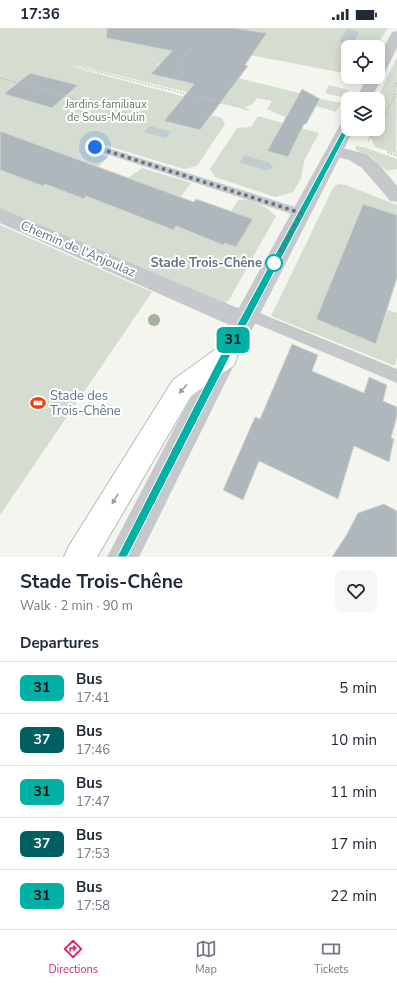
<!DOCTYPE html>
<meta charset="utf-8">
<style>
body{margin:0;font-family:"Nunito Sans",sans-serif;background:#f6f6f7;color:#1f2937;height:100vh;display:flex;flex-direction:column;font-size:15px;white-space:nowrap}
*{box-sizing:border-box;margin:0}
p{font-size:13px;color:#747a83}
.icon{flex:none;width:22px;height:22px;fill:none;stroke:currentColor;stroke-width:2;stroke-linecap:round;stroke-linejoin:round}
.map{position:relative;height:529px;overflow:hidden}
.sheet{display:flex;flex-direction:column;background:#fff;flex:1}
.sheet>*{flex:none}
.badge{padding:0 8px;border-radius:6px;font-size:14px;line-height:26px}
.controls{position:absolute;left:341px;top:12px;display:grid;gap:8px}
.controls a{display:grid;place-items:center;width:44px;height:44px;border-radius:8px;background:#fff;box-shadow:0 2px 10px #0003;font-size:20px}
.you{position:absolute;width:20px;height:20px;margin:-10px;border:3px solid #fff;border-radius:50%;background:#1a73e8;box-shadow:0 0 0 6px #1a73e833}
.map>.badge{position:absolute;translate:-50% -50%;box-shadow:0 0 0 2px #fff}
h2{padding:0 20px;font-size:15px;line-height:36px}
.round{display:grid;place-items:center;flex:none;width:42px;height:42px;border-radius:8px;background:#f6f6f7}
.summary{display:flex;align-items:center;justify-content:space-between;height:68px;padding:0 20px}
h1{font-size:19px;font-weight:700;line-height:30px}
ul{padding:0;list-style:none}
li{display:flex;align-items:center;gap:12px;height:52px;padding:0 20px;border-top:1px solid #e0e1e3}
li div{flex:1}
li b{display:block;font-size:15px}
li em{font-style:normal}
li .badge{min-width:44px;font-weight:700;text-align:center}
.status{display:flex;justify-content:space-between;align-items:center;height:28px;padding:0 20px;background:#fff;direction:ltr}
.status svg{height:11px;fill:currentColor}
.tabs{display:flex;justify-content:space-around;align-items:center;height:56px;border-top:1px solid #e0e1e3;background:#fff;font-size:11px;color:#747a83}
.tabs a{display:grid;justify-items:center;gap:2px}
.tabs .current{color:#db2777}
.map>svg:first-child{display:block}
.green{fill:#d5ddd0}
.water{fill:#c0ccd1}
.building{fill:#aeb7bb;stroke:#d5d5d3}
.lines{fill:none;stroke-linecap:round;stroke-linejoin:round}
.primary-casing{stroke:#b8bcbf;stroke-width:2}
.path-far1{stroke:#bec1c2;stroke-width:1.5;stroke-dasharray:1.5 1.5;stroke-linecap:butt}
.path{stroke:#bec1c2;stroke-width:2;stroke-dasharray:1.5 1.5;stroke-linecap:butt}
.service{fill:#c6c9cc;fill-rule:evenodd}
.minor{fill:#c6c9cc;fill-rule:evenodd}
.tertiary{fill:#c6c9cc;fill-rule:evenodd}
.primary{fill:#fff;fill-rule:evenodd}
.tree{fill:#a6b2a0}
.oneway{fill:#909ea9}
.line{fill:#00b0a4;stroke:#fff}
.walk{stroke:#607584;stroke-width:4;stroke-dasharray:0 7.2}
.stop-dot{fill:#fff;stroke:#00b0a4;stroke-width:2}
.labels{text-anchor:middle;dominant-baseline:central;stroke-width:4;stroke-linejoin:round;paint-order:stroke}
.far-park-label{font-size:11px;fill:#667b60;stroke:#fff}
.street-label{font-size:13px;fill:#607584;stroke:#fff}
.stop-label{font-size:13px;font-weight:bold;fill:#607584;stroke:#fff;text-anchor:end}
.poi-label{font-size:13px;fill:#607584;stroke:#fff;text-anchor:start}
</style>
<div class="status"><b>17:36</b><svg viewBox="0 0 49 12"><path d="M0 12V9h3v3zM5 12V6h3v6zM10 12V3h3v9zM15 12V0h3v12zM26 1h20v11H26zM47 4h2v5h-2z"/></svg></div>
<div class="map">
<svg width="397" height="529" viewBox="0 0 397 529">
<rect width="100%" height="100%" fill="#f5f5ef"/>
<!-- green -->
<g class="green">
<path d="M0,0H388L376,19H348V46L194,16L174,38L159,35L157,37L177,42L226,47L311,68L293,93L267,81L272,73L257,70L253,76L244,80L206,70L207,69L76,37L73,39L219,78L211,87L222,90L225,96L197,138L184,141L98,115L90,122L108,129L90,147L124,156L129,149L142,140L191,155L175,176L227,190L238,172C252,170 267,179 276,188L229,272L225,275L0,181Z"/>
<polygon points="397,29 396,121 397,126 375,119 367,101 378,101 377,71"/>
<polygon points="329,57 349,62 345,69 341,69 325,65"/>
<polygon points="320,71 341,75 336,84 316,78"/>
<polygon points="258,88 319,105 304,133 301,151 293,164 275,169 215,149 210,141 237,100 251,99"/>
<polygon points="355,118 363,119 397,131 397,141 387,143 373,130 356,122"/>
<polygon points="339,156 346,157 397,177 397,187 363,176 316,291 376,315 388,282 397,285 397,329 395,338 271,288 334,158"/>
<polygon points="0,197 152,264 0,487"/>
</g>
<!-- water -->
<g class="water">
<polygon points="347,1 359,4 352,17 339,14"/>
<polygon points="150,98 171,104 166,110 144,104"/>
<polygon points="244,127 270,135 273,140 266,142 240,135"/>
</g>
<!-- building -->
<g class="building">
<polygon points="107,0 234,0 267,5 245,37 248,38 200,102 164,93 194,56 151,46 172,23 106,10"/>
<polygon points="30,45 78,57 52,80 4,66"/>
<polygon points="302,61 320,71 306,96 304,96 288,129 267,123"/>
<polygon points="0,103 194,174 196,171 253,191 236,219 225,215 223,217 176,198 173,202 86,168 84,171 45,156 43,158 0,142"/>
<polygon points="363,176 397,187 397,250 376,316 316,291"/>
<polygon points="292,316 318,327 312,343 364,365 369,349 387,357 383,373 397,379 397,388 391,410 394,411 389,434 354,418 338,471 259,433 243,472 223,462 255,389 260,391"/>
<polygon points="384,476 397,483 397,529 332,529 347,506 358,485"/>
</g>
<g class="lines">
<defs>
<polygon id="primary" points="225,318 234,321 237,329 234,337 191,368 97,529 64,529 69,518 173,352 216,321"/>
</defs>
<!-- primary casing -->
<use href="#primary" class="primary-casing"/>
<!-- path-far1 -->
<g class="path-far1">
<polyline points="75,38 250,82"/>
<polyline points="176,40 193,19"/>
<polyline points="0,50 137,88"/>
<polyline points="397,55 395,58 397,60"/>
<polyline points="381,93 397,64"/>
</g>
<!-- path -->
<g class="path">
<polyline points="378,99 382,92"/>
<polyline points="368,112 376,101"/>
<polyline points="388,124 397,128"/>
</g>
<!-- service -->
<g class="service">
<polygon points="95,116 305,182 307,185 305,188 301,189 91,121 90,119 91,117"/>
<polygon points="247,280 397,341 397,355 242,290 240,286 242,282"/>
</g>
<!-- minor -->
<g class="minor">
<polygon points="335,118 366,126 378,135 397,158 397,174 390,173 387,169 362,140 349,132 329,127 326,123 329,119"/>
<polygon points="0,180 252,286 255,293 252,300 244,303 236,300 0,195"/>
</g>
<!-- tertiary -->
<g class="tertiary">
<polygon points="397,3 397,20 385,44 381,48 382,49 371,71 355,71 368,49 378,49 378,30 392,4"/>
<polygon points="348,92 348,101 354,101 234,337 139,529 107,529 216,321 340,97 342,94"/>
</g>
<!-- primary -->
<use href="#primary" class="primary"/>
</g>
<!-- trees -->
<circle class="tree" cx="154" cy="292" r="6"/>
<!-- one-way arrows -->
<defs><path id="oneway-solid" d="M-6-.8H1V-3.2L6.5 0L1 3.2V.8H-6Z"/></defs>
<g class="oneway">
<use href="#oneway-solid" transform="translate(183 361) rotate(132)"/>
<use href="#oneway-solid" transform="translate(115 471) rotate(121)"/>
</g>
<!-- line -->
<polygon class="line" points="346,96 351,98 228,332 127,529 117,529 119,525 221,326"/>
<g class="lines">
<!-- walk -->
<polyline class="walk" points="95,119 301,185 274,235"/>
</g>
<!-- icons -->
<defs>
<symbol id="stadium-bare" viewBox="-9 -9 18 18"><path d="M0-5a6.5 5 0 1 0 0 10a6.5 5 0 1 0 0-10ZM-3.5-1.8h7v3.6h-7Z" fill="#f53f0f" stroke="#fff" stroke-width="2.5" paint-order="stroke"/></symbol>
</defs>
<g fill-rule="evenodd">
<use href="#stadium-bare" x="27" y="364" width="22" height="22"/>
</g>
<!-- markers -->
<circle class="stop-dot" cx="274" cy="235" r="8"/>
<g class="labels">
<!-- far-park labels -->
<g class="far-park-label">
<text x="106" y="76">Jardins familiaux<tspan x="106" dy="13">de Sous-Moulin</tspan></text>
</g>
<!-- street labels -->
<g class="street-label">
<text transform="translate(78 221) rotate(23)">Chemin de l'Anjoulaz</text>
</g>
<!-- stop labels -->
<g class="stop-label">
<text x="262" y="235">Stade Trois-Chêne</text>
</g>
<!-- poi labels -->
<g class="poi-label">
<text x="50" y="368">Stade des<tspan x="50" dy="15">Trois-Chêne</tspan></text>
</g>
</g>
</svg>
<div class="controls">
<a><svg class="icon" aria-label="locate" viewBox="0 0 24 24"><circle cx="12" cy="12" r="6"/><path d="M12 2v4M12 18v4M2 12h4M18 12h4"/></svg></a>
<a><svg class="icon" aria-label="layers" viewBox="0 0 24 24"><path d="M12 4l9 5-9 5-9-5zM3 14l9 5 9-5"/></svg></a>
</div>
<div class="you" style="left:95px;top:119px"></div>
<b class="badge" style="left:233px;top:312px;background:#00b0a4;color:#111">31</b>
</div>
<section class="sheet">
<div class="summary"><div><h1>Stade Trois-Chêne</h1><p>Walk · 2 min · 90 m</p></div><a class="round"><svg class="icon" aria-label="heart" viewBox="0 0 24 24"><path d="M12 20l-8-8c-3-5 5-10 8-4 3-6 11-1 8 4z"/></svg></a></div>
<h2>Departures</h2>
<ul>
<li><span class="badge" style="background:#00b0a4;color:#111">31</span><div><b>Bus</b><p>17:41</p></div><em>5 min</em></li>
<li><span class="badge" style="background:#005f61;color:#fff">37</span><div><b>Bus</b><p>17:46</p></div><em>10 min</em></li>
<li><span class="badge" style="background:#00b0a4;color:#111">31</span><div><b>Bus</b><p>17:47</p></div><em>11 min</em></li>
<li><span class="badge" style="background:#005f61;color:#fff">37</span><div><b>Bus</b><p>17:53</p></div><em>17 min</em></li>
<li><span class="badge" style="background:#00b0a4;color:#111">31</span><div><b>Bus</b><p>17:58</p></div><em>22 min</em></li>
</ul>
</section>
<nav class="tabs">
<a class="current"><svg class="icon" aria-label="directions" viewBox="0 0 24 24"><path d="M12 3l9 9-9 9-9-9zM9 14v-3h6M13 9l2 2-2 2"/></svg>Directions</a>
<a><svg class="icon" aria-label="map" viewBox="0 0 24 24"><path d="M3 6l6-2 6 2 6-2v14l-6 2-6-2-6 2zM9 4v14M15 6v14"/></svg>Map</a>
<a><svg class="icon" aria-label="tickets" viewBox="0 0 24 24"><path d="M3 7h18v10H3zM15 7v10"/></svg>Tickets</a>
</nav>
